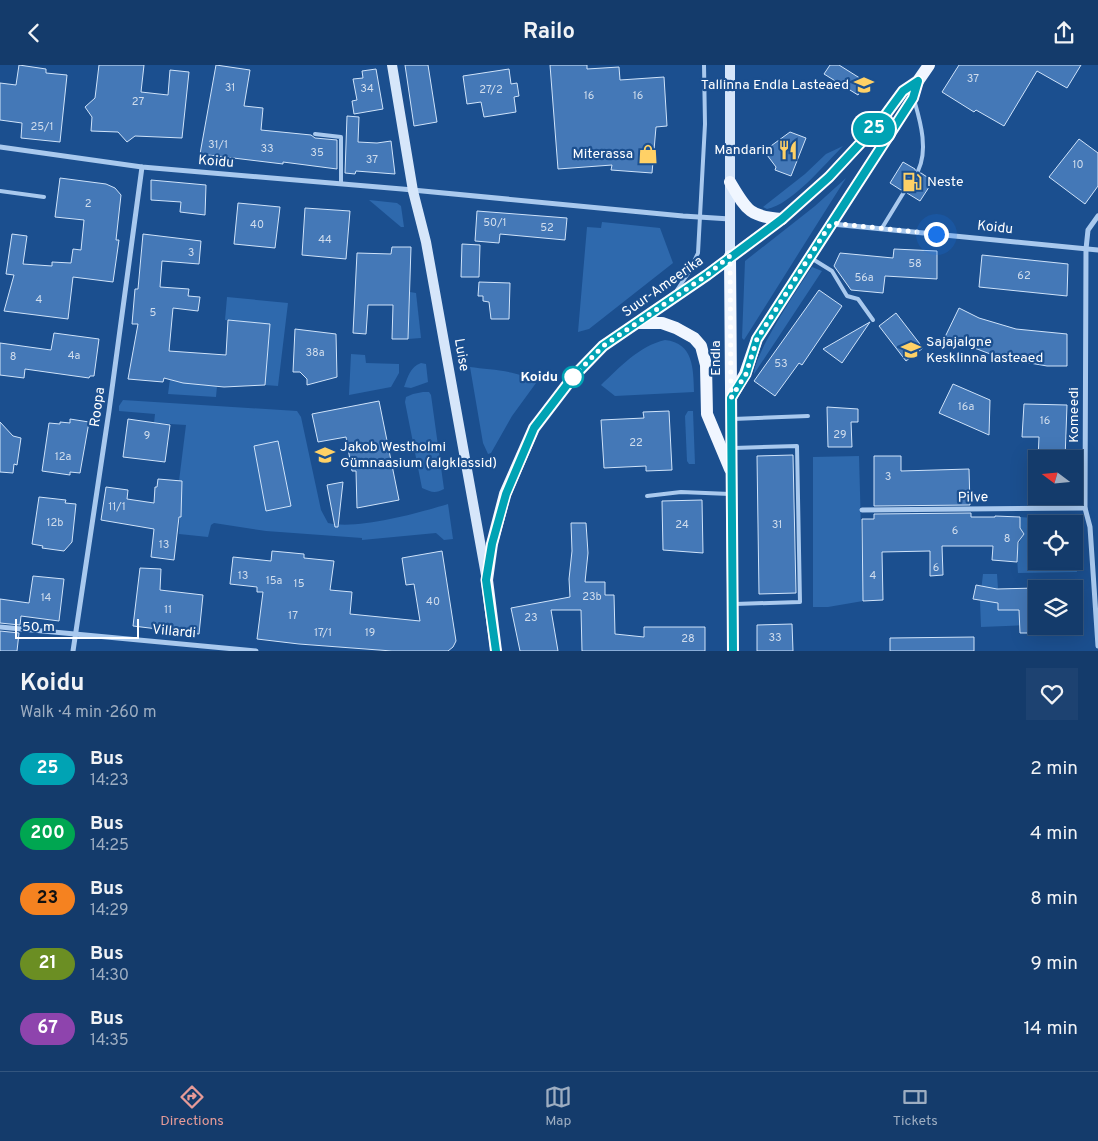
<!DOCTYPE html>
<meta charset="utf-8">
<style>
body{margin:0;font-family:Overpass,sans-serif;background:#1d4271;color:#f1f3f6;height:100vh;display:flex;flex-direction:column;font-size:19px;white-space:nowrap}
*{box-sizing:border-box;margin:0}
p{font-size:16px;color:#9dadc1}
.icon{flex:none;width:28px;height:28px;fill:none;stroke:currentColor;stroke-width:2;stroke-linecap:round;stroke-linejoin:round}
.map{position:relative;height:586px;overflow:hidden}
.side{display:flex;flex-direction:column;background:#143b6b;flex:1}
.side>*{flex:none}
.badge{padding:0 10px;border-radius:16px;font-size:18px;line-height:32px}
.needle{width:32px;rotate:286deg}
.fabs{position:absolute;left:1028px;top:385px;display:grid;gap:10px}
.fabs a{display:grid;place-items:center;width:55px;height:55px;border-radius:0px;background:#143b6b;box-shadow:0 5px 20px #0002,0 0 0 1px #33557e;font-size:25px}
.scale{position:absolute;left:15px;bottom:12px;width:124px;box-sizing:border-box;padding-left:5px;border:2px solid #fff;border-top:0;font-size:14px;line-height:18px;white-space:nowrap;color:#fff;-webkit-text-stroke:4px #1b4f8f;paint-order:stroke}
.you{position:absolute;width:25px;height:25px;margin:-12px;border:4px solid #fff;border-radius:50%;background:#1a73e8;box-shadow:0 0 0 8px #1a73e833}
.map>.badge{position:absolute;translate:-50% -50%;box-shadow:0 0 0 2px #fff}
.round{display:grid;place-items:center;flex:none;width:52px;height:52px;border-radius:0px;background:#1d4271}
.overview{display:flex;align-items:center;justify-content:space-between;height:85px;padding:0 20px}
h1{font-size:24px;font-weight:700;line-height:38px}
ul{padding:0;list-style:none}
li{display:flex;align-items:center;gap:15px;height:65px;padding:0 20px}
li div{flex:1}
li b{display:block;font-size:19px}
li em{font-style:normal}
li .badge{min-width:55px;font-weight:700;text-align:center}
header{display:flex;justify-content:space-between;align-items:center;height:65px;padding:0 20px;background:#143b6b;font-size:22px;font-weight:700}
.menu{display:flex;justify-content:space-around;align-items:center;height:70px;border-top:1px solid #33557e;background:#143b6b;font-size:14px;color:#9dadc1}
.menu a{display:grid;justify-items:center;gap:2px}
.menu .current{color:#e69b98}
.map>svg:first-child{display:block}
.green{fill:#2e69ad}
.building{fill:#4478b7;stroke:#cfe3fa}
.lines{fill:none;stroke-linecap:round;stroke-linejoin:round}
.lane{stroke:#a9c9ee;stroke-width:4}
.street{stroke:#a9c9ee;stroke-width:5}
.secondary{stroke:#d6e6fa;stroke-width:10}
.primary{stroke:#f0f6ff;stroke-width:12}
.line-casing{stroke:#fff;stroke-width:11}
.line{stroke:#00a3b4;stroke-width:8}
.walk{stroke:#fff;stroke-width:5;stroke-dasharray:0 9}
.stop-dot{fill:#fff;stroke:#00a3b4;stroke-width:2.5}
.labels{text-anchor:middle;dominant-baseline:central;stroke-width:4.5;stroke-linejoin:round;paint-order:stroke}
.number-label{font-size:11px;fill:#d0dded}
.poi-label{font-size:14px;fill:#fff;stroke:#1b4f8f;text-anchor:end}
.street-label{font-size:14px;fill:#fff;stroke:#1b4f8f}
.stop-label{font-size:14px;font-weight:bold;fill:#fff;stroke:#1b4f8f;text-anchor:end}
</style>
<header><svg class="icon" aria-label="back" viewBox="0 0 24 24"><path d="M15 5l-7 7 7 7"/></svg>Railo<svg class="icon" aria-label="share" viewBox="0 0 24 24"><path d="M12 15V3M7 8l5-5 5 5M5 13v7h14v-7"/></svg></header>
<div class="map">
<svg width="1098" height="586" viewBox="0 0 1098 586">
<rect width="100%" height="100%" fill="#1b4f8f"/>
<!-- green -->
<g class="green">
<path d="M843,81C826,98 791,140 767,144L763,142L805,109L826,89Z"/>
<polygon points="846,113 744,275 742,273 745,196 815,141"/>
<polygon points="369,135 397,138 401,141 404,162 401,162"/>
<polygon points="602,157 660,163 673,198 589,264 578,267 587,162 601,163"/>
<path d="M812,202L822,206L754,309C755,287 798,223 812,202Z"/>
<polygon points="410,227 416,228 421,273 408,274"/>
<polygon points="227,232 288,238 278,321 265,320 270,259 225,255"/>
<path d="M665,275C694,278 693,304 694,327L615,331L601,320C620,302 639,281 665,275Z"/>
<polygon points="351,289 365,290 366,298 399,299 399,308 391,322 349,330"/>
<path d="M421,298L426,299L428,317L411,323L404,322C408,312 410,302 421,298Z"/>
<path d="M470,302C491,305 519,305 536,318L512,351L491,388L488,389L483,378Z"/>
<polygon points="170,314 217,321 216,332 168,329"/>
<path d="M423,327H429L431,330L444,424C435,429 431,427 422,423L405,337L406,332L413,329Z"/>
<path d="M123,335L297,346L301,352L321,445L328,458C358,465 418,448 448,439L453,474L444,475L436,468L362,475V473L266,466L214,458L211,460L208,472L179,469L182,416H179L186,360L154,358L155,349L119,346V341Z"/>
<polygon points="688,346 693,346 695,399 689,399 687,396 685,351"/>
<polygon points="859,391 863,536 828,542 813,542 813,392"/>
<path d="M1020,452L1073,456V459H1036V496H1074V463L1077,507L1018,508C1017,494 1016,481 1023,470L1019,465Z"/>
<polygon points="983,509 997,509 998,524 1015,534 1029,560 981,562 980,535"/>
</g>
<!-- building -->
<g class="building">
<polygon points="19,0 46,4 46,8 67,10 60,77 21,73 22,58 0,55 0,18 16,20"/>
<polygon points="99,0 144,0 141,27 168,30 170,5 189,7 182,73 135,71 127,77 118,67 91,66 92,52 85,42 95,33"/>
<polygon points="216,0 250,5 244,41 263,43 261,65 311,70 315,73 337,75 337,104 283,97 283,99 200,89"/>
<polygon points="405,0 428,0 437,57 414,61"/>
<polygon points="550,0 587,0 587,4 619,2 620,15 664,12 667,61 656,62 652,108 611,105 612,100 558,104"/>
<polygon points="830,0 839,0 866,17 858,30 824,9"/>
<polygon points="959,0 1081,0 1067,23 1037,6 1004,61 976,45 974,47 942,27"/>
<polygon points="376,4 383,44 354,49 352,36 357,35 353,14 363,13 362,6"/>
<polygon points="509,4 511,19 517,18 519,31 514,32 516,47 484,52 481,37 467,39 463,11"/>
<polygon points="347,51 359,52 358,77 377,78 391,76 395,109 356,106 355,109 345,108"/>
<polygon points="790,67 806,73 791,111 775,105 776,102 764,86"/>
<polygon points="1079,74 1098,88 1098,121 1085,139 1049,112"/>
<polygon points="903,97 915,104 916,109 921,108 933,116 920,136 907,128 906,124 901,125 890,118"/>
<polygon points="60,113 106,119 115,123 121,130 116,175 119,175 113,217 73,212 68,254 4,246 14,210 6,209 12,169 27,171 23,199 52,201 52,197 71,198 73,184 81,185 84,155 55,152"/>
<polygon points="151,115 206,120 205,150 180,147 181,137 151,135"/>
<polygon points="238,138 280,142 275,183 234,179"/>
<polygon points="305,143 350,146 346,194 302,190"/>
<polygon points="477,146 567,153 565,175 500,169 499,178 475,176"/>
<polygon points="143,169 201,176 199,199 162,196 160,222 189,224 188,231 200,232 198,246 173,243 169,286 226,290 228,255 270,259 265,320 224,322 183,318 164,313 163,317 128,314 138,259 132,259 135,224 138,224"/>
<polygon points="462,179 480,180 479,212 461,212"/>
<polygon points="392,182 411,182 408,274 392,274 393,240 368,240 366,269 353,268 357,188 391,189"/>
<polygon points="894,184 937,186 937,214 885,211 883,228 851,225 834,201 840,188 893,193"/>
<polygon points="982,190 1068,199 1067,231 979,222"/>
<polygon points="479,217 510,218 509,254 491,254 489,237 483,236 483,231 478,231"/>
<polygon points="819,225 842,241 802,300 799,298 775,331 754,316"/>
<polygon points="959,243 979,253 1016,264 1067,269 1067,301 1047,301 1001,293 945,272"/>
<polygon points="896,248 923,283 906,296 879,261"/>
<polygon points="870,257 842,298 823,284"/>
<polygon points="295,264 336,269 337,312 307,320 307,314 300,307 293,307"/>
<polygon points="54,268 99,274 94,311 90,311 89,313 25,304 24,313 0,310 0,278 51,285"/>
<polygon points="953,319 990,335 989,370 939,348"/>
<polygon points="379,336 399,435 357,443 356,406 352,406 346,372 318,377 312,349"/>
<polygon points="1024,339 1067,340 1065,394 1038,394 1039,372 1022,372"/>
<polygon points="827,342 858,344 858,357 851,357 852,382 828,382"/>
<polygon points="669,346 672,405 646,406 646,401 604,403 601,355 644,353 643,347"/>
<polygon points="70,354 89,357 80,408 70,407 70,410 42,406 49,358 60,359 60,357 70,358"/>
<polygon points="128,354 170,360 165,397 123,392"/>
<polygon points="0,357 13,371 21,373 17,400 14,399 13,408 0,407"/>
<polygon points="278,376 291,441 266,446 254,381"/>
<polygon points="793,390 796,528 759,529 757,391"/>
<polygon points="874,391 901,391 901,406 969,404 970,440 874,441"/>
<polygon points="158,414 182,416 181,452 179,452 174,495 151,492 154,464 101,455 106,422 128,425 127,434 154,438 155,422 157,422"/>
<polygon points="343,417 338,462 335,462 327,420"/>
<polygon points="39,432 66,435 65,438 76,439 72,477 64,486 42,483 43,481 32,479"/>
<polygon points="702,435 703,488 663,485 662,436"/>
<polygon points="971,448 971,452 995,452 995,451 1020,452 1020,463 1024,469 1018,477 1017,497 992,495 993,481 942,481 943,510 930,511 930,486 882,487 883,535 863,536 862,454 874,454 874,449"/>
<polygon points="571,458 586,458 588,488 585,517 605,517 605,530 614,530 615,569 644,572 644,562 705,562 705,586 582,586 581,545 551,545 558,586 520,586 511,543 570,532 569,514 572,486"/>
<polygon points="272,486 304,489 304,493 334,496 330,525 352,527 350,549 420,556 414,519 406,520 402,493 442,486 456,576 453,582 448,586 392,586 299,579 257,574 263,527 257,527 257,522 230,519 233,492 271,496"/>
<polygon points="140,503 161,504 160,525 203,530 199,569 133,561"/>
<polygon points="33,511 64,514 59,556 21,551 20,560 0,558 0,534 29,538"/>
<polygon points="976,520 997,524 1036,523 1036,568 1020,568 1019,545 998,545 998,538 973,534"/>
<polygon points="792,559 793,586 757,586 757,560"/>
<polygon points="0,566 19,568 17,586 0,586"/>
<polygon points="974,572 974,586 890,586 890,573"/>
</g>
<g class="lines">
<!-- lane -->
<g class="lane">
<path d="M915,38C921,59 928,85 918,106"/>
<polyline points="315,69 341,72 341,119"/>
<polyline points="0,126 44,132"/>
<polyline points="882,163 904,127"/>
<polyline points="811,193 832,206 847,231 858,234 873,255"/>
<polyline points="677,225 689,207 698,188 705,59 704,0"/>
<polyline points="733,354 808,351"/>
<polyline points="734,383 797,381 800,537 735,539"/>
<polyline points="647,431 681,427 730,429"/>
</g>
<!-- street -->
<g class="street">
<polyline points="0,82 142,102 402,124 683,151 730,154"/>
<polyline points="1098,151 1088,165 1086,184 1085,443 1090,462 1098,581"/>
<polyline points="832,159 1098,185"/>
<polyline points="862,445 1085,443"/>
<polyline points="0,562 256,586"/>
<polyline points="73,586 109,346 142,102"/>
</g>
<!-- secondary -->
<g class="secondary">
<polyline points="392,0 413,126 426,177 486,510"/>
<polyline points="730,0 730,191"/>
</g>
<!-- primary -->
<g class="primary">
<path d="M730,117C746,144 749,152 782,154"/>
<polyline points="730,191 733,586"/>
<polyline points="639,258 662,258 676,263 694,273 701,281 706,300 707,349 730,404"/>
<polyline points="732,331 745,309 757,274 913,33 918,16"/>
<polyline points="496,586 487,515 492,479 505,429 534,363 573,312 603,281 707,210 782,154 829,112 881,56 903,26 918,16 929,0"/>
</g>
</g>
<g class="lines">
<defs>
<polyline id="line" points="496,586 486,515 492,479 506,429 534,363 573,312 603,281 707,210 782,154 829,112 881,56 903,26 918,16 913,33 757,274 746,309 731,333 733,586"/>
</defs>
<!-- line casing -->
<use href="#line" class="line-casing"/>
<!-- line -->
<use href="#line" class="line"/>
<!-- walk -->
<polyline class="walk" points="573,312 603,281 707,210 730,191 731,333 746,309 757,274 831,158 936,169"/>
</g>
<!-- icons -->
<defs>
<symbol id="school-bare" viewBox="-9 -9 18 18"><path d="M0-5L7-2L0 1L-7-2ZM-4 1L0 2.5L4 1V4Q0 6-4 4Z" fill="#ffd166" stroke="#1b4f8f" stroke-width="2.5" paint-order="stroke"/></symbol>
<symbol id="restaurant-bare" viewBox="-9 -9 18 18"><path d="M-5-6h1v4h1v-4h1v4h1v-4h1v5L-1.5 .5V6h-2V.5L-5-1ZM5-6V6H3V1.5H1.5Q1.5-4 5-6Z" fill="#ffd166" stroke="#1b4f8f" stroke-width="2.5" paint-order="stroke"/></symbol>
<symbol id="shop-bare" viewBox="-9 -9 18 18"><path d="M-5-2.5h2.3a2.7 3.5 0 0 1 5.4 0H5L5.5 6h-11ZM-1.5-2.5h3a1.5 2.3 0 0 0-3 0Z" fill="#ffd166" stroke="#1b4f8f" stroke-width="2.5" paint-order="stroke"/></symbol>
<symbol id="fuel-bare" viewBox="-9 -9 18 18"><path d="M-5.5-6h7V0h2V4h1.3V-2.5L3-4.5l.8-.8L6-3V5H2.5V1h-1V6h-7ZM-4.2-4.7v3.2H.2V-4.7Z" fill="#ffd166" stroke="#1b4f8f" stroke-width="2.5" paint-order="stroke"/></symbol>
</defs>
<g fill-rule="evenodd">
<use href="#school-bare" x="850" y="6" width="28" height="28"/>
<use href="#restaurant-bare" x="774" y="71" width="28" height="28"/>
<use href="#shop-bare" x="634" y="75" width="28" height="28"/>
<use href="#fuel-bare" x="898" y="103" width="28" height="28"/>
<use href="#school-bare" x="897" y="271" width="28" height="28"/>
<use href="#school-bare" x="311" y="376" width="28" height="28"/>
</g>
<!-- markers -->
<circle class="stop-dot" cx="573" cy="312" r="10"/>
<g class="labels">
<!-- number labels -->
<g class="number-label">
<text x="973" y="14">37</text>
<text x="230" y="23">31</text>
<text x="367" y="24">34</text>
<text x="491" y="25">27/2</text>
<text x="589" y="31">16</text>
<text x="638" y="31">16</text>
<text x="138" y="37">27</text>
<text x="42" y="62">25/1</text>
<text x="218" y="80">31/1</text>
<text x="267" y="84">33</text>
<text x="317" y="88">35</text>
<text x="372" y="95">37</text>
<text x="1078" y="100">10</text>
<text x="88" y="139">2</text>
<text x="495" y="158">50/1</text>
<text x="257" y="160">40</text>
<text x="547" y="163">52</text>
<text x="325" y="175">44</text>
<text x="191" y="188">3</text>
<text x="915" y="199">58</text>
<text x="1024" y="211">62</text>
<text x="864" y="213">56a</text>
<text x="39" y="235">4</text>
<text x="153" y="248">5</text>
<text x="315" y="288">38a</text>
<text x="74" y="291">4a</text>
<text x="13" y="292">8</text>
<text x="781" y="299">53</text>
<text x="966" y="342">16a</text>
<text x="1045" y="356">16</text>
<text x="840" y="370">29</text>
<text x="147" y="371">9</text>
<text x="636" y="378">22</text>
<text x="63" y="392">12a</text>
<text x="888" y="412">3</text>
<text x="117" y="442">11/1</text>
<text x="55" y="458">12b</text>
<text x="682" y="460">24</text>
<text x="777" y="460">31</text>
<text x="955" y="466">6</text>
<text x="1007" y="474">8</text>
<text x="164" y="480">13</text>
<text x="936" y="503">6</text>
<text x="243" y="511">13</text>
<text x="873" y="511">4</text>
<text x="274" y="516">15a</text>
<text x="299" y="519">15</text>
<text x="592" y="532">23b</text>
<text x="46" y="533">14</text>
<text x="433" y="537">40</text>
<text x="168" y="545">11</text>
<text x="293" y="551">17</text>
<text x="531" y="553">23</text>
<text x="323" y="568">17/1</text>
<text x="370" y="568">19</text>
<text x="775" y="573">33</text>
<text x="688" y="574">28</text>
</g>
<!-- poi labels -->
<g class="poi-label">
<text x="849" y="20">Tallinna Endla Lasteaed</text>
<text x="773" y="85">Mandarin</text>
<text x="633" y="89">Miterassa</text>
<text x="927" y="117" text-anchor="start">Neste</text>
<text x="926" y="277" text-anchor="start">Sajajalgne<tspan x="926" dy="16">Kesklinna lasteaed</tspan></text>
<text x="340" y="382" text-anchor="start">Jakob Westholmi<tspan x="340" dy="16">Gümnaasium (algklassid)</tspan></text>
</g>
<!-- street labels -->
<g class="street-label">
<text transform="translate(216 97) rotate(5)">Koidu</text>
<text transform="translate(995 163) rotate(6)">Koidu</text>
<text transform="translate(663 222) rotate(-35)">Suur-Ameerika</text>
<text transform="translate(461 290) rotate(80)">Luise</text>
<text transform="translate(716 293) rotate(-90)">Endla</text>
<text transform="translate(98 342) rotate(-82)">Roopa</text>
<text transform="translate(1074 350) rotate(-90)">Komeedi</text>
<text transform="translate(973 433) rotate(-1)">Pilve</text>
<text transform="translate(174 567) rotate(5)">Villardi</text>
</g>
<!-- stop labels -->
<g class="stop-label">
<text x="558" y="312">Koidu</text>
</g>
</g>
</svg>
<div class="fabs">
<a><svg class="needle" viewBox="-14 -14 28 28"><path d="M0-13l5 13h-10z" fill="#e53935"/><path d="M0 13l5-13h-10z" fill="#9dadc1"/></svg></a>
<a><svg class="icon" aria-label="locate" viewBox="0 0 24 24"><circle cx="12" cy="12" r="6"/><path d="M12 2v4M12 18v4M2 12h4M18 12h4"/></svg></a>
<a><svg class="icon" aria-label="layers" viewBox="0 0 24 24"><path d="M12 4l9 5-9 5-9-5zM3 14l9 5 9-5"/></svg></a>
</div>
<div class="scale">50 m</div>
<div class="you" style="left:936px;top:169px"></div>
<b class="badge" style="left:874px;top:64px;background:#00a3b4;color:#fff">25</b>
</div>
<section class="side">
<div class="overview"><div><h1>Koidu</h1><p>Walk · 4 min · 260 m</p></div><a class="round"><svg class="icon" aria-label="heart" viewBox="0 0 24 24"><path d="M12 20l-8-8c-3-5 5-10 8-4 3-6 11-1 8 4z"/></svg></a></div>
<ul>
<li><span class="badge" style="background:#00a3b4;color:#fff">25</span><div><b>Bus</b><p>14:23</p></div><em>2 min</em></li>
<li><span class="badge" style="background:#00a651;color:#fff">200</span><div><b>Bus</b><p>14:25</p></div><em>4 min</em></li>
<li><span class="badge" style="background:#f58220;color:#111">23</span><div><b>Bus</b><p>14:29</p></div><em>8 min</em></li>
<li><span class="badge" style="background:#6b8e23;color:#fff">21</span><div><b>Bus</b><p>14:30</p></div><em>9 min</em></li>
<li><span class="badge" style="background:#8e44ad;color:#fff">67</span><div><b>Bus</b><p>14:35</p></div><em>14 min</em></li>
</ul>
</section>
<nav class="menu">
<a class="current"><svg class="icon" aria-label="directions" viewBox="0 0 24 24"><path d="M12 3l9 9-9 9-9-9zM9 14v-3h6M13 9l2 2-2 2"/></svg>Directions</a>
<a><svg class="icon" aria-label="map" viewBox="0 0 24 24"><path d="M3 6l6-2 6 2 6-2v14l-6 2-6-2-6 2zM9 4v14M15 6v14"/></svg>Map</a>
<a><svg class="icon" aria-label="tickets" viewBox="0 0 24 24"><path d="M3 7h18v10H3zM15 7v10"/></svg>Tickets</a>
</nav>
